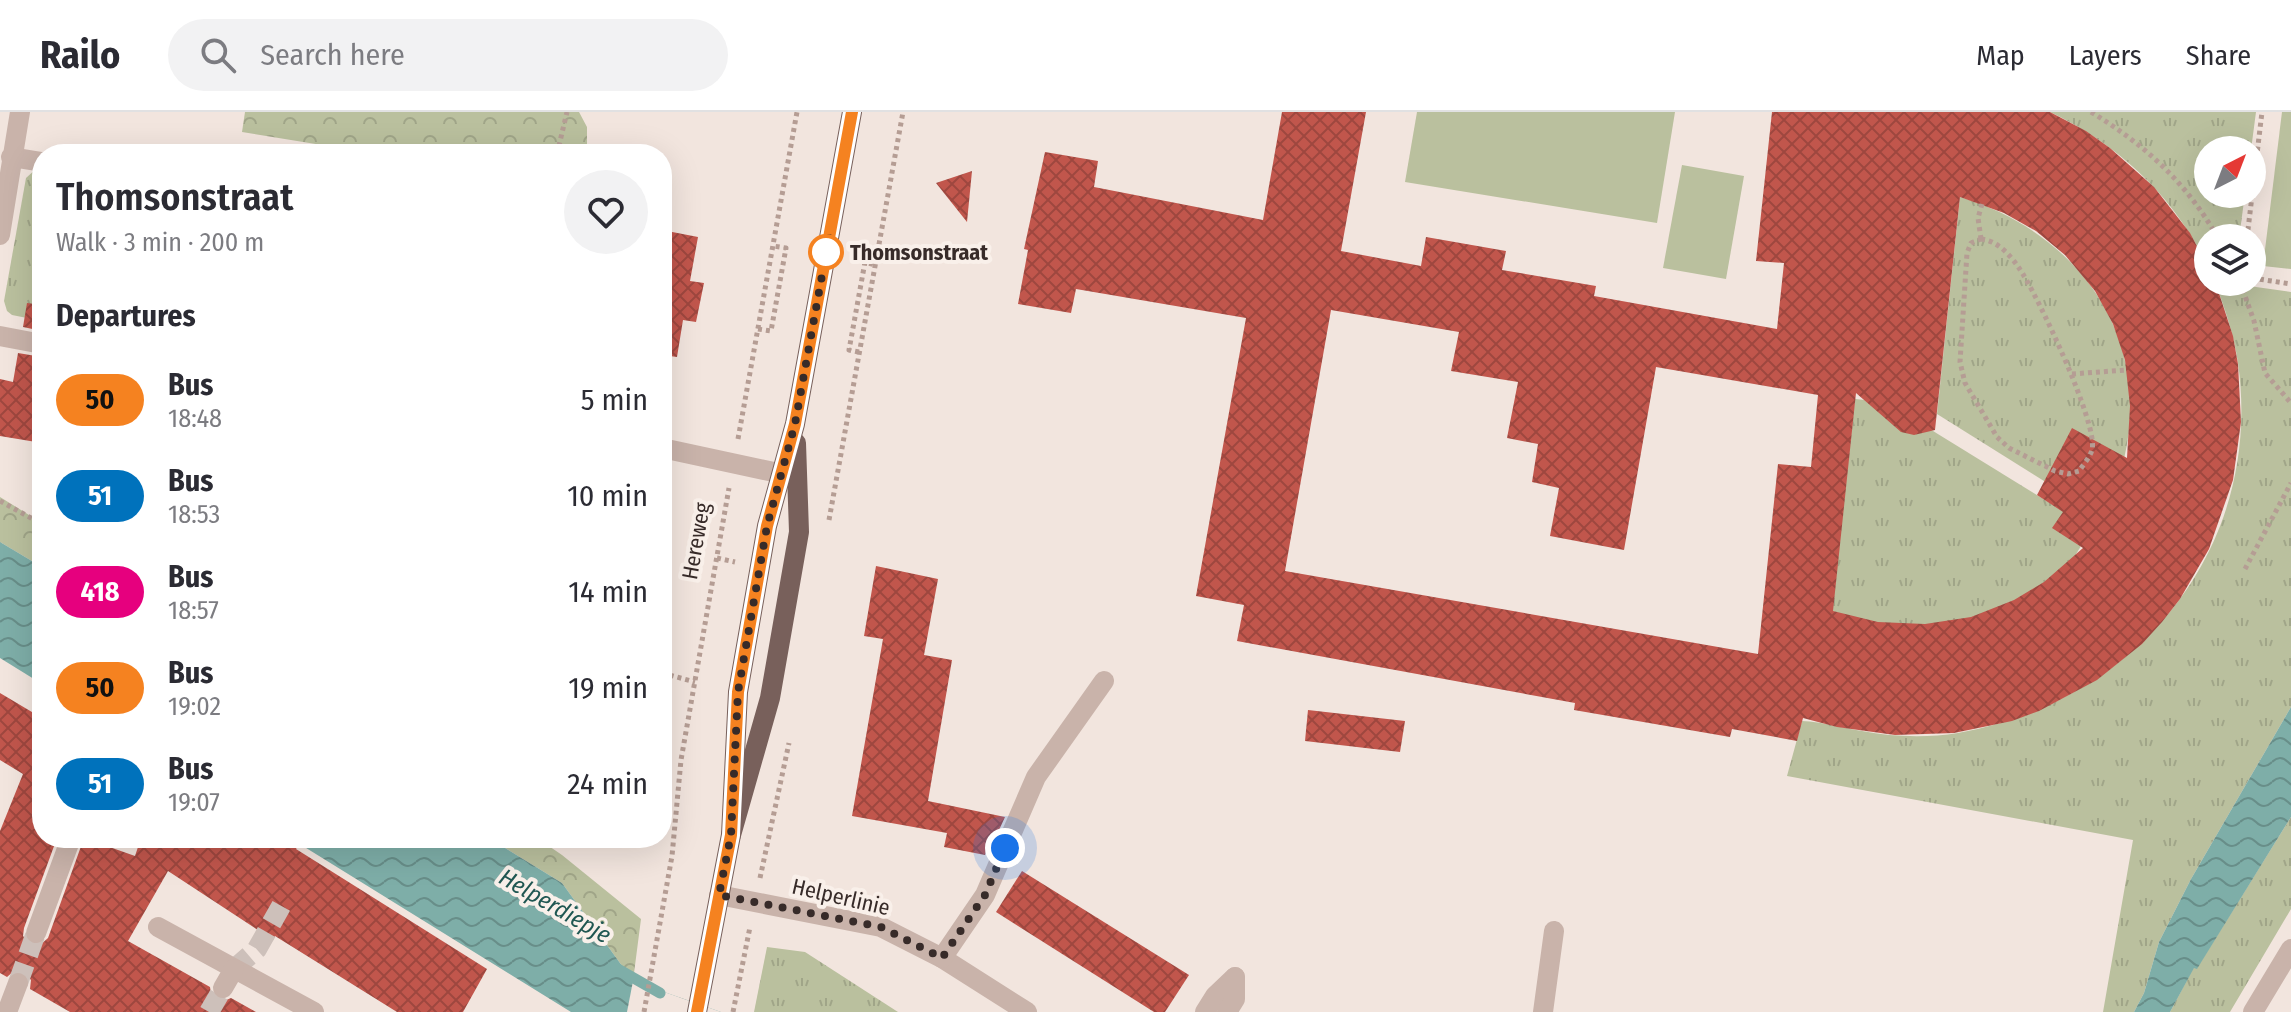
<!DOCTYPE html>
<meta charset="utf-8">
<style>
body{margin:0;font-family:"Fira Sans Condensed",sans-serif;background:#f2f2f3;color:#2b2b33;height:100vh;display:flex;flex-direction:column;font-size:30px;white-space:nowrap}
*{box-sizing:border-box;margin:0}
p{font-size:26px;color:#7c7c81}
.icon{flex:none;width:44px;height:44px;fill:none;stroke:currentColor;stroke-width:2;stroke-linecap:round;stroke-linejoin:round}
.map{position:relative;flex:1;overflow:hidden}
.sheet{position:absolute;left:32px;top:32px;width:640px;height:704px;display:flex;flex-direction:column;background:#fff;border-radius:32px;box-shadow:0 8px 32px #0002}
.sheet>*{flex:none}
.badge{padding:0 16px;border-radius:26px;font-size:28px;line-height:52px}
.needle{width:52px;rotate:42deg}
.buttons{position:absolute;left:2194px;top:24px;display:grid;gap:16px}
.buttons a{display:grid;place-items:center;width:72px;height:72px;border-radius:50%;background:#fff;box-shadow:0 8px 32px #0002;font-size:40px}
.you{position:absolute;width:40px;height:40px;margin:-20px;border:6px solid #fff;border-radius:50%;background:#1a73e8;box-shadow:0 0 0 12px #1a73e833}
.map>.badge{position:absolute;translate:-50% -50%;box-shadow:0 0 0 4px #fff}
h2{padding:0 24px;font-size:30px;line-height:72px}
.round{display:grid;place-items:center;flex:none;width:84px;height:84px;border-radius:42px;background:#f2f2f3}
.headline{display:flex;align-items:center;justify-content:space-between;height:136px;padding:0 24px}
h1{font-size:38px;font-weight:600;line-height:60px}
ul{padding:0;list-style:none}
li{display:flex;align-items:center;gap:24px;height:96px;padding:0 24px}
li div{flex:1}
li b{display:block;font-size:30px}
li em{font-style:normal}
li .badge{min-width:88px;font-weight:700;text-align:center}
header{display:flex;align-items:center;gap:48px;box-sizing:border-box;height:112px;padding:0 40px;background:#fff;border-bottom:2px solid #e1e1e2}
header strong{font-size:38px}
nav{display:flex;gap:44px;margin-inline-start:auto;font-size:28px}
.search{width:560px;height:72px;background:#f2f2f3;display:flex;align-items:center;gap:20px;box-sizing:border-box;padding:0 28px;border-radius:44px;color:#7c7c81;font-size:30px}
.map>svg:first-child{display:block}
.grass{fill:url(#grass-tufts)}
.forest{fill:url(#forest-crowns)}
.pitch{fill:#bac09e}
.water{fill:url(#water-waves)}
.pier{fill:#f2e5de}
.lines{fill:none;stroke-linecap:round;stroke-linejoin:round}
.stream{stroke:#7eaea8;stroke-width:11}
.building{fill:url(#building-cross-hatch);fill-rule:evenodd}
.minor-tunnel{stroke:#cdc0ba;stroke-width:20;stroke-dasharray:20 10;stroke-linecap:butt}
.path{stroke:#b59d94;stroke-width:5;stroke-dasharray:4 4;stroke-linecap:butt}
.minor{stroke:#c9b3aa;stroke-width:20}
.major{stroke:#78605b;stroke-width:20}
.line-casing{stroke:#fff;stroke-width:18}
.line{stroke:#f58220;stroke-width:12}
.walk{stroke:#372b29;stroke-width:8;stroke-dasharray:0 14.4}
.stop-dot{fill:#fff;stroke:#f58220;stroke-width:4}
.labels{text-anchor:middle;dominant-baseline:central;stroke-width:8;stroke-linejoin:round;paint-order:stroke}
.stop-label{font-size:22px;font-weight:bold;fill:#372b29;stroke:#f9f0ea;text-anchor:start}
.street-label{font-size:22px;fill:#372b29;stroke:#f9f0ea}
.water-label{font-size:24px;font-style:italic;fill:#205752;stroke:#f9f0ea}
</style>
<header>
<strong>Railo</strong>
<div class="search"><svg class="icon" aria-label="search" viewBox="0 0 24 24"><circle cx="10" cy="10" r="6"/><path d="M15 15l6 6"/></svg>Search here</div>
<nav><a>Map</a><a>Layers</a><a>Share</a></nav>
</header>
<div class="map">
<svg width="2291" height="900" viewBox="0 0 2291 900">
<defs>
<pattern id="grass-tufts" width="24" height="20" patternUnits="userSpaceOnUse" patternTransform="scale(2)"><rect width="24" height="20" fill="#bac09e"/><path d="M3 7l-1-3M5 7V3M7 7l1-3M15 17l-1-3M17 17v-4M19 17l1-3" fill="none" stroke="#a0a588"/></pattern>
<pattern id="forest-crowns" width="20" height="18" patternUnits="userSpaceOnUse" patternTransform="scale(2)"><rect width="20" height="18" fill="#bac09e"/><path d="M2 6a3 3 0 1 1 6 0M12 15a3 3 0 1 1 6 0" fill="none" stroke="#a0a588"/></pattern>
<pattern id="water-waves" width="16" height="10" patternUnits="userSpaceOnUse" patternTransform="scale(2)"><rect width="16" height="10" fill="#7eaea8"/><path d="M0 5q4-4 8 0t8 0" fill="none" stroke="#688e89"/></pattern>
<pattern id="building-cross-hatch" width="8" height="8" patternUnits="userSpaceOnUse" patternTransform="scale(2)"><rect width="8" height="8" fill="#c1564c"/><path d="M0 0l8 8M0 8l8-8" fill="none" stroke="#9e473f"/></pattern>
</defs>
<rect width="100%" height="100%" fill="#f2e5de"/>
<!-- grass -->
<g class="grass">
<path d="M2050,0H2256L2251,38H2208V82H2245L2239,126H2208V155C2175,85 2119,33 2050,0Z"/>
<polygon points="37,56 42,57 42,209 12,203 7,199 4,189 26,66"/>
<path d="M1960,85C2077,120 2153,223 2124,347L2071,386L1937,302Z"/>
<path d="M2215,170H2247L2249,174L2291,180V595L2191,767L2159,830L2144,881L2134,900H2103L2133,728L1787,664L1802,609C1823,610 1842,616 1862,619C1893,625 1927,626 1958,621C2137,590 2264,436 2238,251C2234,223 2225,197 2215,170Z"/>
<polygon points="1855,287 1886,290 2063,399 2081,434 2064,462 1997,502 1951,517 1830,516"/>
<polygon points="2291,705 2291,797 2230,900 2170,900 2194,855 2197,856"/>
<polygon points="767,835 805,840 898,900 754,900"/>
</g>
<!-- forest -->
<g class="forest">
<polygon points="245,0 579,0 587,15 587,42 377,42 242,20"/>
<polygon points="0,385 42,411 42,455 0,430"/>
<polygon points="489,726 537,726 562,743 641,807 633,869 562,771"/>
</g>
<!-- pitch -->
<g class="pitch">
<polygon points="1417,0 1675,0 1657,111 1405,70"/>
<polygon points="2282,0 2291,0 2291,157 2263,154"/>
<polygon points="1682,53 1744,64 1726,167 1663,156"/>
</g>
<!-- water -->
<g class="water">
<polygon points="0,430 42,455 42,572 0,546"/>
<polygon points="2291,595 2291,705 2197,857 2194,856 2170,900 2134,900 2144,881 2159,830 2191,767"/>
<polygon points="290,726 489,726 562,771 633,869 721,900 571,900"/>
</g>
<!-- pier -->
<polygon class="pier" points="633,869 721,900 627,900"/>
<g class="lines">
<!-- stream -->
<polyline class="stream" points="616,856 660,881"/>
</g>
<!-- building -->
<g class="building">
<path d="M1282,0H1366L1341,139L1421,154L1426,125L1506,139L1502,158L1596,174L1594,184L1777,217L1784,151L1756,149L1772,0H2050L2086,19L2110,36L2154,75L2190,121L2208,155V170H2215L2216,172L2233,224L2238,252L2241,310L2233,368L2209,437L2180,487L2162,510L2142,532L2097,568L2039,599L2012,609L1954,621L1895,623L1837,615L1803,606L1797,629L1732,617L1730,625L1574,598L1575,591L1237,529L1244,493L1196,484L1246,206L1076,177L1071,201L1018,192L1028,138L1024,137L1045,40L1098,49L1094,75L1263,108ZM1960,85L2004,101L2036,119L2065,143L2095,179L2113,212L2125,248L2130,294L2127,346L2072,316L2037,383L2063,400L2052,416L2083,436L2044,470L2014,488L1971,505L1925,512L1878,510L1833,499L1856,281L1901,320L1914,323L1935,318ZM1331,198L1459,220L1451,259L1518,270L1507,326L1538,332L1532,370L1559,376L1550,424L1624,438L1656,255L1818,283L1811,355L1778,352L1758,542L1285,459Z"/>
<polygon points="972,59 967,110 936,71"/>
<polygon points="662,118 698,125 690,169 704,171 696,210 683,208 677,245 662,243"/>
<polygon points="27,191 42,193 42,219 23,215"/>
<polygon points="18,241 42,245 42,331 0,324 0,267 13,270"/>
<polygon points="876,454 938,467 924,543 952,548 928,689 1005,705 994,729 989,728 985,743 944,735 947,721 852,704 883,527 864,524"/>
<polygon points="0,581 42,606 42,726 57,726 24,816 23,824 31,833 39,834 48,826 84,726 135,744 141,726 303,726 296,737 487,857 463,900 397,900 275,824 273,828 168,759 128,829 210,875 211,882 217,888 224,889 231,886 256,900 70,900 30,877 31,868 23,859 15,858 7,865 0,861 0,719 23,662 0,648"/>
<polygon points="1308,598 1405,609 1400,640 1305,629"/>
<polygon points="1022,759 1189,863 1165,900 1154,900 996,800"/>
</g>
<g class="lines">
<!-- minor-tunnel -->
<g class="minor-tunnel">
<polyline points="234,857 257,837 284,789"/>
<polyline points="18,871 36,821"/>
<polyline points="209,900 223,876"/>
</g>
<!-- path -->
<g class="path">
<path d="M2091,0C2145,33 2186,70 2218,126"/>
<polyline points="557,42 567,0"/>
<polyline points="2247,126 2262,0"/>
<path d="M1981,127C1998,129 2010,143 2019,156C2036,180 2099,313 2092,338C2090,345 2083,353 2079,359L2068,362L2055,359L2009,336L1997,325L1965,271L1960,250L1967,141L1971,131Z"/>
<polyline points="1981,127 1978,106 1982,92"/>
<polyline points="2252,166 2291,172"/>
<polyline points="2240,170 2254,209 2265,261 2291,291"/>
<polyline points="758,217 771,219 786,136 773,134"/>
<polyline points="859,240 849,238 865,150 875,153"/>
<polyline points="2072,262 2126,258"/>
<polyline points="738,327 797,0"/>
<polyline points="0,389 42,412"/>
<polyline points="829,408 903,0"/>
<polyline points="717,446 735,450"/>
<polyline points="2245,457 2291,371"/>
<polyline points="662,561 695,570"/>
<polyline points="760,766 789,631"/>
<polyline points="644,900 672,744 681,648 729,376"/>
<polyline points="733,900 750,815"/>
</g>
<!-- minor -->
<g class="minor">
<polyline points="11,45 42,50"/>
<polyline points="0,123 20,0"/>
<polyline points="0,224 42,232"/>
<polyline points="662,336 797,365"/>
<polyline points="719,783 881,815 942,846 1027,900"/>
<polyline points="158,815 314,900"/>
<polyline points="36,821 71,726"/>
<polyline points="942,846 985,783 1036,665 1104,569"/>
<polyline points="223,876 234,857"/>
<polyline points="7,900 18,871"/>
<polyline points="1205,900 1215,884 1235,865"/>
<polyline points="1227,900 1235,887 1235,865"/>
<polyline points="1543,900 1554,819"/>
<polyline points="2253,900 2291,837"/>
</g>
<!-- major -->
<g class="major">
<polyline points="731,723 738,580 767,414 795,312 852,0"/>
<polyline points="697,900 731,723 770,586 799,420 796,331"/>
</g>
</g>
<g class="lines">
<defs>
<polyline id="line" points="697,900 731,723 738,580 767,414 795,312 852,0"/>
</defs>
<!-- line casing -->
<use href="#line" class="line-casing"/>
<!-- line -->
<use href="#line" class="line"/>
<!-- walk -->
<polyline class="walk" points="826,140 829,125 795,312 767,414 738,580 731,723 719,783 881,815 942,846 985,783 1005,736"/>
</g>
<!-- markers -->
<circle class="stop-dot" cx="826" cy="140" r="16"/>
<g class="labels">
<!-- stop labels -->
<g class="stop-label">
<text x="850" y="140">Thomsonstraat</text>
</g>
<!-- street labels -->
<g class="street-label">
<text transform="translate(696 429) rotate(-80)">Hereweg</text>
<text transform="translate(841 785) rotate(13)">Helperlinie</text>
</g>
<!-- water labels -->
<g class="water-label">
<text transform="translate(555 794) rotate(30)">Helperdiepje</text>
</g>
</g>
</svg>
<div class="buttons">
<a><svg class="needle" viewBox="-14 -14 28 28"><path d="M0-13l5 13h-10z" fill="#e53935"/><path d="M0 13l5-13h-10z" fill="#7c7c81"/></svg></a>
<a><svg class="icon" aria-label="layers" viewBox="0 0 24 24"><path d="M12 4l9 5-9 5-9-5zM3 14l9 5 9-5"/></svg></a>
</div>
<div class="you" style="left:1005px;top:736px"></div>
<section class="sheet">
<div class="headline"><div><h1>Thomsonstraat</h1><p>Walk · 3 min · 200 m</p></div><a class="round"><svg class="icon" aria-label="heart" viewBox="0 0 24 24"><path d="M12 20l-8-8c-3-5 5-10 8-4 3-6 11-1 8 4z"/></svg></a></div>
<h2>Departures</h2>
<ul>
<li><span class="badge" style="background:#f58220;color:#111">50</span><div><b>Bus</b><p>18:48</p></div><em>5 min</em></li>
<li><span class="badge" style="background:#0072bc;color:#fff">51</span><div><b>Bus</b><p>18:53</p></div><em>10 min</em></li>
<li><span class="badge" style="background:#e6007e;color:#fff">418</span><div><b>Bus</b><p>18:57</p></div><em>14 min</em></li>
<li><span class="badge" style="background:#f58220;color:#111">50</span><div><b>Bus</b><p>19:02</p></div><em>19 min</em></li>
<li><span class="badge" style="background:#0072bc;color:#fff">51</span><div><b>Bus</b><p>19:07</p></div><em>24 min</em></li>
</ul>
</section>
</div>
